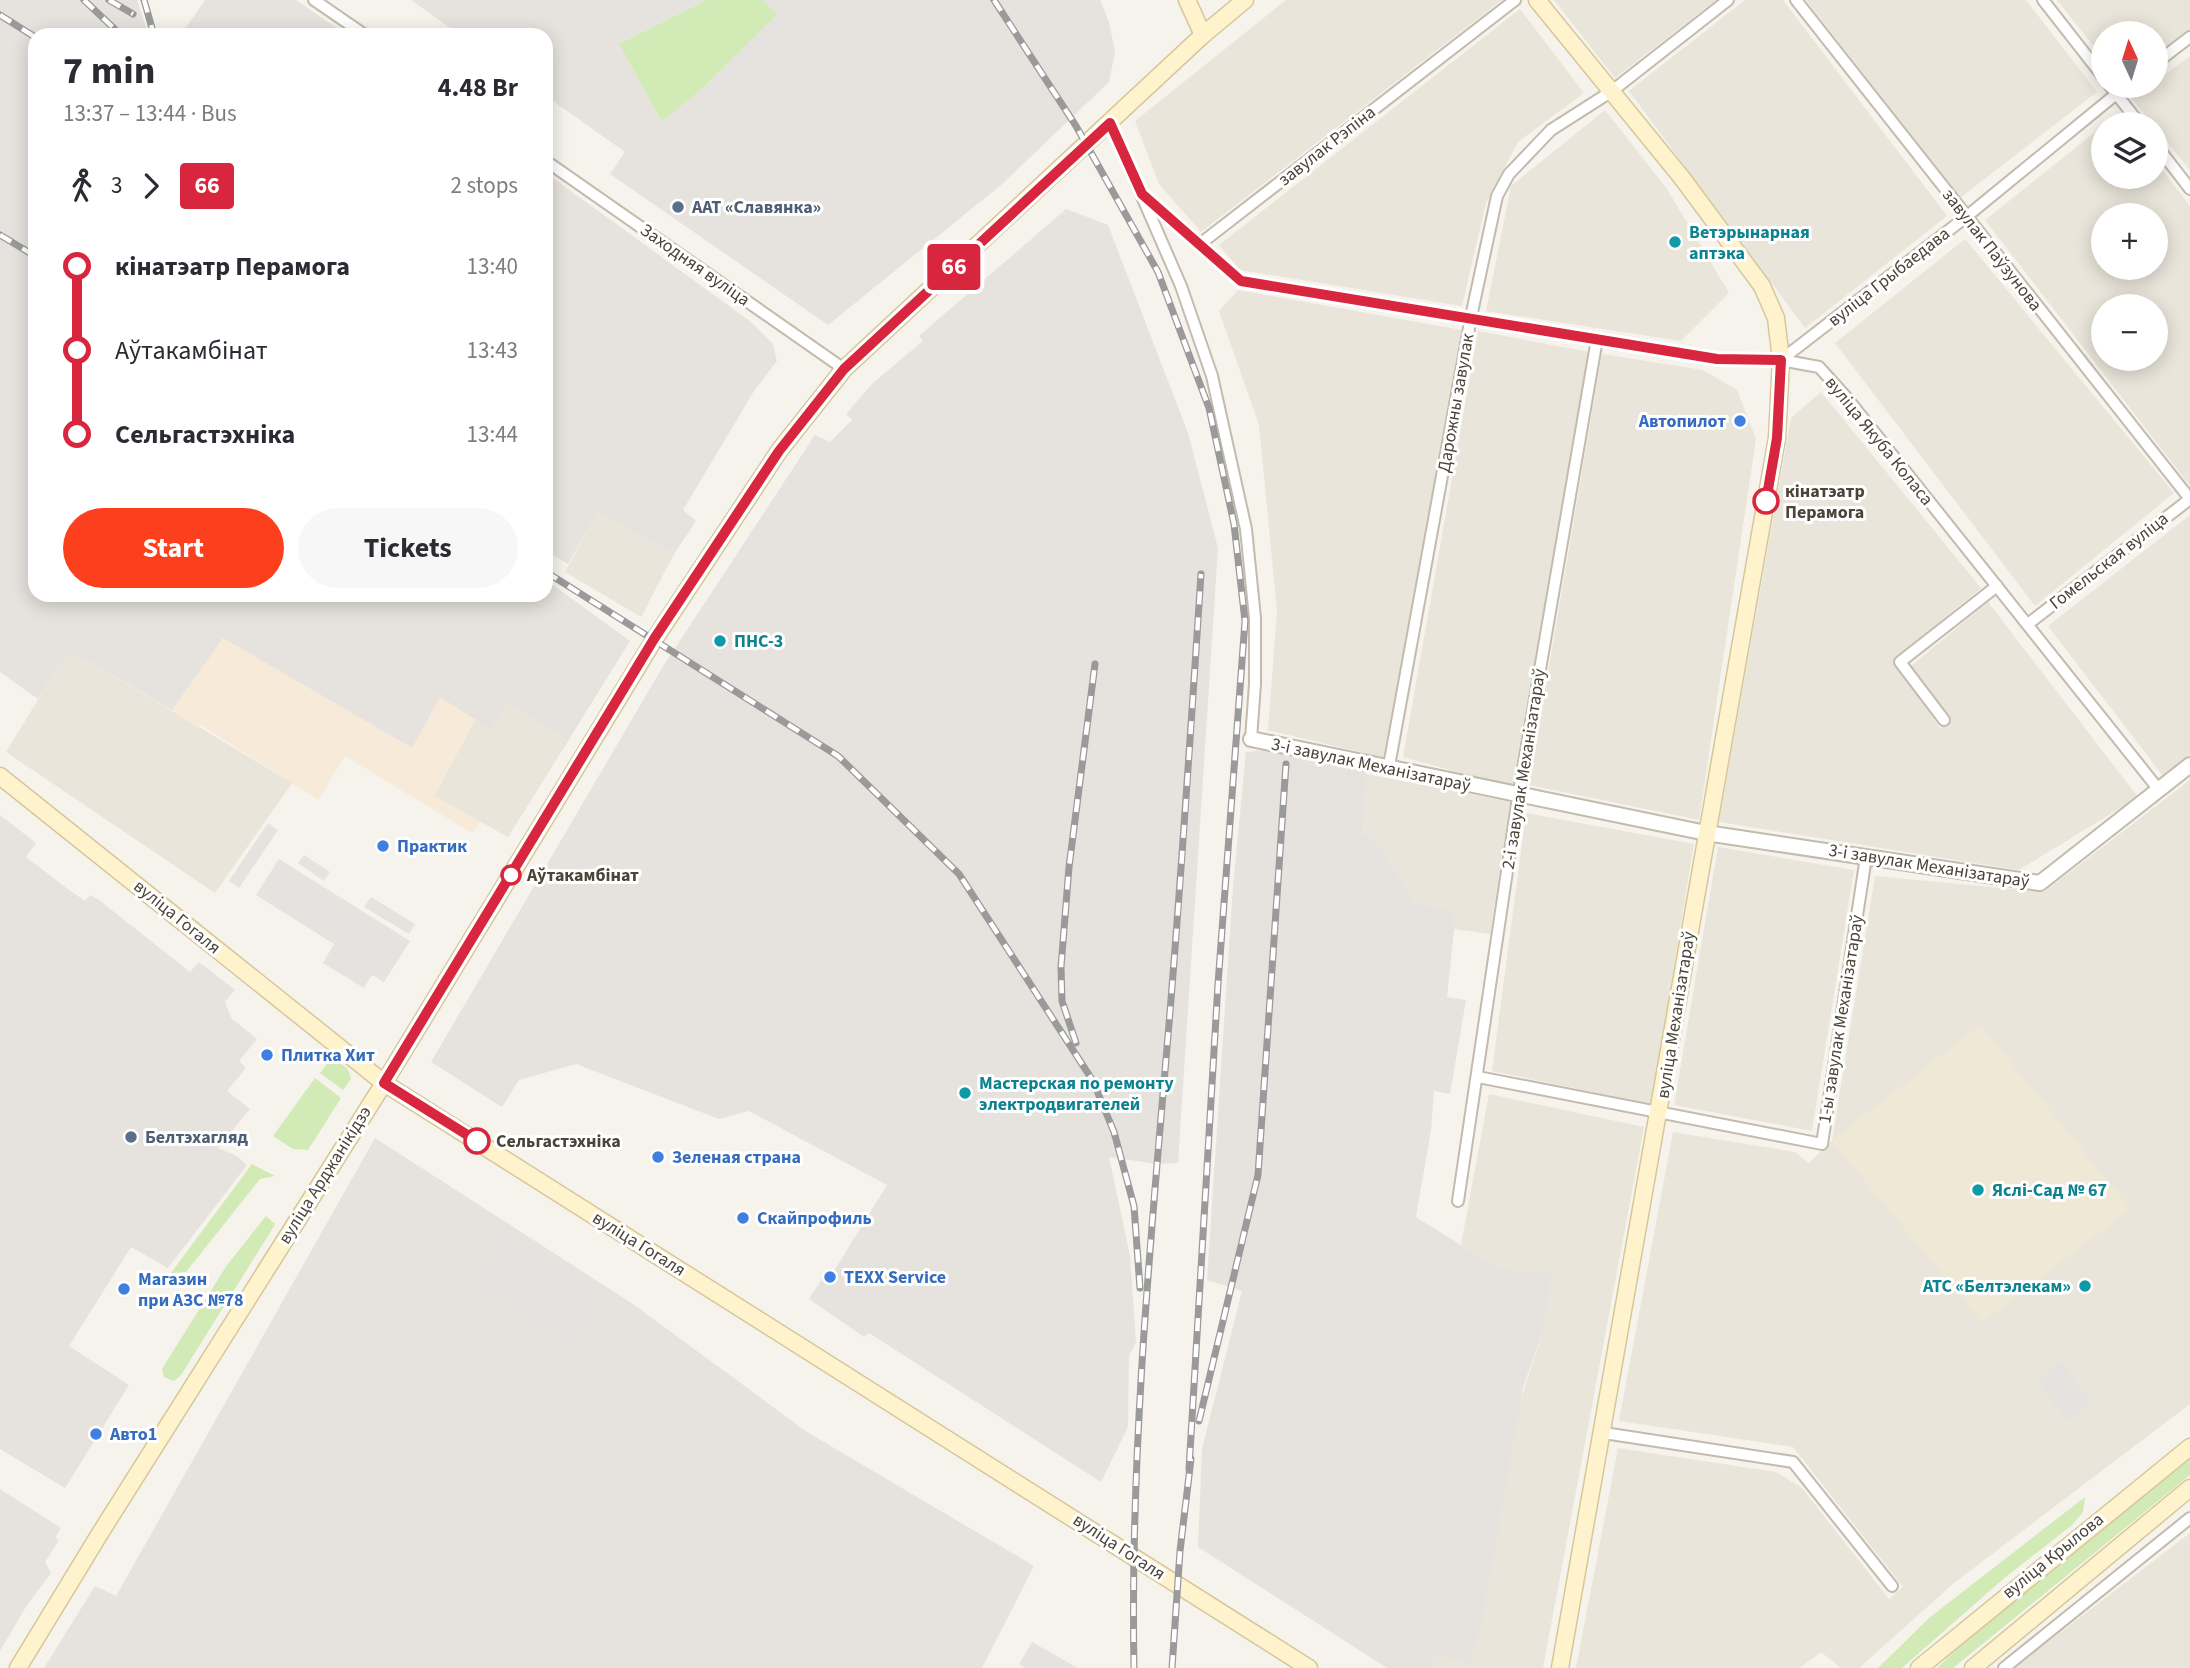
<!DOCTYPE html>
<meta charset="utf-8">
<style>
body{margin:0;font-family:"Source Sans 3",sans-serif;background:#f7f7f7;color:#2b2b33;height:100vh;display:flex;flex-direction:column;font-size:26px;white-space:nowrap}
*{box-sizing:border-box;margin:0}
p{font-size:23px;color:#7c7c81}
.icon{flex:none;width:38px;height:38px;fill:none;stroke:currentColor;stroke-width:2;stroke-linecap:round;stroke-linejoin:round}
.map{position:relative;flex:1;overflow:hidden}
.panel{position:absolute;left:28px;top:28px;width:525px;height:574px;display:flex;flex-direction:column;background:#fff;border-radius:21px;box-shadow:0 4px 18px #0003}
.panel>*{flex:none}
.badge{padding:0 14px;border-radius:5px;font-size:24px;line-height:46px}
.needle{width:46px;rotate:356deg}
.controls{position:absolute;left:2091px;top:21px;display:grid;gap:14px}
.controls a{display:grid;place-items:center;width:77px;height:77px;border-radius:50%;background:#fff;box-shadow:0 4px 18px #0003;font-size:35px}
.map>.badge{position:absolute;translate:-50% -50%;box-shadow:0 0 0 4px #fff}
.legs{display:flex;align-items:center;gap:10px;height:77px;padding:0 35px;font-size:23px}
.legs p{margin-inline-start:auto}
.overview{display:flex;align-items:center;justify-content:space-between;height:119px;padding:0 35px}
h1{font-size:38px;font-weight:700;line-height:52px}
.cta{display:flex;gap:14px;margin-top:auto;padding:14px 35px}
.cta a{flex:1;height:80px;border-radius:42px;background:#fc3f1d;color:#fff;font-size:28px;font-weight:700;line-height:80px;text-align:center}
.cta a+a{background:#f7f7f7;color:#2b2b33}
ul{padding:0 35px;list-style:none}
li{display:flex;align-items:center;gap:24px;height:84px;font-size:26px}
li i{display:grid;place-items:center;width:10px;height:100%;margin:0 9px;background:currentColor}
li i::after{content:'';width:18px;height:18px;margin:-9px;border:5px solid;border-radius:50%;background:#fff}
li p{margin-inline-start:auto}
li:first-child i{background:linear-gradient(#0000 50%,currentColor 0)}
li:last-child i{background:linear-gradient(currentColor 50%,#0000 0)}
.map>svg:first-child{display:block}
.residential{fill:#eae5da;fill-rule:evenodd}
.commercial{fill:#f7ead8}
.industrial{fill:#e6e2dd}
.education{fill:#efe8d6}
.green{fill:#d2eab5}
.parking{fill:#e5e3e0}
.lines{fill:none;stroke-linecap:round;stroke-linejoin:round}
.minor-casing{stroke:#c2bbae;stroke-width:14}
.tertiary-casing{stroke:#c2bbae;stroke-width:18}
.secondary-casing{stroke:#d6c79b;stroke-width:19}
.minor{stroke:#fff;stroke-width:10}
.tertiary{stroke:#fff;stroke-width:14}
.secondary{stroke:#fff3cd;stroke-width:16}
.rail-casing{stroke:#9a9a9a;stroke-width:7}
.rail{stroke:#fff;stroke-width:4.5;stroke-dasharray:13;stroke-linecap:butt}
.line-1-casing{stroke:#fff;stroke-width:16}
.line-1{stroke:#d7263d;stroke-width:10}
.service-dot{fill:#5c6f8a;stroke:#fff;stroke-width:2.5}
.culture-dot{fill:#0f9aa8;stroke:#fff;stroke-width:2.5}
.shop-dot{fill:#3f7fe0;stroke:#fff;stroke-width:2.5}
.stop-1-dot{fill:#fff;stroke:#d7263d;stroke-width:3.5}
.labels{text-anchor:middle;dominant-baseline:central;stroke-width:6;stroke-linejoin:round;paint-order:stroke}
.street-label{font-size:18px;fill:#4b4439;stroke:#fff}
.service-label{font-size:18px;font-weight:bold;fill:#4e5e75;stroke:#fff;text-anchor:start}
.culture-label{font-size:18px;font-weight:bold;fill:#0d838f;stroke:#fff;text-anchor:start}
.shop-label{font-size:18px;font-weight:bold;fill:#366cbe;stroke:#fff;text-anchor:start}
.stop-label{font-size:18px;font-weight:bold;fill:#4b4439;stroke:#fff;text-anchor:start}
</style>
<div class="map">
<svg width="2190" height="1668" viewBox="0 0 2190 1668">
<rect width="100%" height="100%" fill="#f6f3ec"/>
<!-- residential -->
<g class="residential">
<polygon points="1286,0 1502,0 1201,232 1159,184 1135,121"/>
<polygon points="1554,0 1716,0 1615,78"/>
<polygon points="1745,0 1783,0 1947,216 1805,328 1629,91"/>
<polygon points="1806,0 2026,0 2097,92 1960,198"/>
<polygon points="2057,0 2190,0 2190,30 2156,57 2156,33 2104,33 2103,58"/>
<polygon points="1520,9 1584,93 1518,142 1486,203 1462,306 1240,270 1219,245"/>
<polygon points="2190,56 2190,170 2132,99 2150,86 2156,86 2156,81"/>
<polygon points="1605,110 1667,189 1729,293 1681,341 1486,311 1511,186"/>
<path d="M2104,125V177H2156V162L2190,206V486L1985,220ZM2104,215H2156V268H2104ZM2104,306H2156V359H2104Z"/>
<polygon points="1965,239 2174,493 2035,606 1835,343"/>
<polygon points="1238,290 1462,330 1385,758 1268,730 1277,611 1259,425 1219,311"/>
<polygon points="1478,331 1589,352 1512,787 1403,757"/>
<polygon points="1602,354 1703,370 1737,390 1756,439 1699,820 1529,785"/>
<polygon points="1821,392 1981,588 1893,660 1940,728 1948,720 1911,666 1988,602 2138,797 2019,870 1719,822 1791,418"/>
<polygon points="598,511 674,554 641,617 565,572"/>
<polygon points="2190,515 2190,755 2163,776 2048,626"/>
<polygon points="66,654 86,659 292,783 215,893 6,752"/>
<polygon points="506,703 568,741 508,837 434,796 475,720 491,729"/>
<polygon points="1366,774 1510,802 1490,934 1454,929 1456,912 1415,903 1381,846 1362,832"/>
<polygon points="2190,780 2190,1404 1954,1583 1859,1668 1841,1668 1821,1652 1800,1668 1576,1668 1618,1448 1776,1472 1802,1488 1889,1599 1903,1587 1793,1447 1619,1421 1673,1132 1795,1152 1809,1163 1832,1141 1875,876 2044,892"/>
<polygon points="1526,813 1694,844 1651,1104 1492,1071"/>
<polygon points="1718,847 1854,870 1812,1131 1674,1105"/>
<polygon points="1489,1094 1644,1127 1543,1668 1429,1668 1438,1654 1544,1328 1554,1269 1530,1272 1496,1267 1461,1245"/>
<polygon points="2190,1533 2190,1668 2014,1668"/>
</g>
<!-- commercial -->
<polygon class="commercial" points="223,638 412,748 440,696 475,720 434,795 480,822 472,833 345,756 318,800 201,725 198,728 172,710"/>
<!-- industrial -->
<g class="industrial">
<polygon points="0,0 137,0 148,34 185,29 205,0 296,0 347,35 35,35 35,595 546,595 546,580 630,641 568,741 506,703 491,730 440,697 412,748 223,638 172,710 86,659 66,655 38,699 0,672"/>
<polygon points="411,0 707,0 619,44 662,122 703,88 776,14 762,0 1100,0 1109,22 1115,52 1109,82 1001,185 828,325 610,174 625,152 546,96 546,35 460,35"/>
<polygon points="546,173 751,322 773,344 777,361 754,391 683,510 696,521 674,554 598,512 568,564 546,551"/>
<polygon points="1066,209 1108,225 1188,433 1218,548 1178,1163 1157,1164 1109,1157 1130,1256 1136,1342 1129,1356 1128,1427 1101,1482 869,1333 864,1337 809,1299 829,1268 834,1271 887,1185 749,1111 719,1119 576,1064 519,1080 502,1107 431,1062 662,668 815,435 830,442 852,420 846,414 872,384 923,341 919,336"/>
<polygon points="1273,749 1367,767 1362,832 1381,846 1415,903 1456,912 1447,997 1466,1000 1450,1094 1434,1091 1431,1130 1416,1217 1496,1267 1530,1272 1554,1269 1544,1328 1523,1387 1481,1627 1469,1663 1438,1654 1429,1668 1387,1668 1198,1547 1202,1449 1242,1291 1207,1280 1233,887 1246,752"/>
<polygon points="0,815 36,843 26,857 65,887 85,901 90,895 99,900 190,972 199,962 235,990 225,1002 231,1018 257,1039 239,1061 246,1068 227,1091 250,1109 218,1148 237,1156 247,1165 168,1268 131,1247 69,1346 129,1385 65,1488 0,1449"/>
<polygon points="375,1138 633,1304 807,1432 1034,1566 982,1668 44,1668 95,1586 116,1596"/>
<polygon points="0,1489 61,1528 55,1538 59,1540 45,1562 51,1573 27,1605 0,1651"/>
</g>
<!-- education -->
<polygon class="education" points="1980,1025 2131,1209 1982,1322 1832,1141"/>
<!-- green -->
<g class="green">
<polygon points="707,0 762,0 777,14 703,88 662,122 619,44"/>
<path d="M330,1060C341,1062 349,1067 351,1079L343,1090L320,1073Z"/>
<polygon points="315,1078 341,1098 308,1150 293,1149 273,1136"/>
<polygon points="252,1164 275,1176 260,1179 186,1272 171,1273"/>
<polygon points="266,1216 275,1224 271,1231 181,1375 174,1381 164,1377 162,1369 227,1265"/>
<polygon points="2190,1459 2190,1475 1953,1668 1937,1668 1964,1642"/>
<polygon points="2085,1497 2083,1512 2072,1525 2002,1580 1902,1668 1878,1668 1929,1618"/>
</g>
<!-- parking -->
<g class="parking">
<polygon points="268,823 278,830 239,888 229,881"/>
<polygon points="304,855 330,872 324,881 298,863"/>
<polygon points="279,859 410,941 384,982 372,975 364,988 323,963 334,944 256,895"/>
<polygon points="371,897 415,924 409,934 364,907"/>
<polygon points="508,1230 604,1293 570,1345 474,1283"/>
<polygon points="2061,1361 2091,1401 2069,1423 2038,1382"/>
<polygon points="1032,1642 1078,1668 1026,1668 1019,1664"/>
</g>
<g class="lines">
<defs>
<g id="minor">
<polyline points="314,0 365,35"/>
<polyline points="1796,0 2190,499"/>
<polyline points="2043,0 2104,78"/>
<polyline points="2156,63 2190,37"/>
<polyline points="2110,86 2140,124"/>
<polyline points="1110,123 1181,286 1212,376 1246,529 1255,618 1255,684 1251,739"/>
<polyline points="2156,145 2190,189"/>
<polyline points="546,161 844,369"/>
<polyline points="1146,198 1200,244 1515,0"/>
<polyline points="1200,244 1241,281 1717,359 1781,360 1819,367 1847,398 2159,790"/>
<polyline points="1781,360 1966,217 2126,86"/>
<polyline points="2028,624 2190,499"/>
<polyline points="1944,720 1900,662 1997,586"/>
<polyline points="1389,766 1471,317 1497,196 1509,174 1551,130 1612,91 1728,0"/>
<polyline points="1478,1077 1822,1144 1866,857"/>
<polyline points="1458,1201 1518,797 1597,339"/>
<polyline points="1604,1433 1793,1462 1892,1586"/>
<polyline points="2004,1668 2190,1518"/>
</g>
<polyline id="tertiary" points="1251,739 1706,833 2040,883 2190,765"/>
<g id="secondary">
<polyline points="1187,0 1203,35"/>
<polyline points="1537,0 1682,178 1762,286 1776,318 1781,360 1777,438 1560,1668"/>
<polyline points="0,776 384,1083 1309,1668"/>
<polyline points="18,1668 99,1535 384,1083 654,640 779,451 844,369 1203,35 1245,0"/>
<polyline points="1919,1668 2190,1447"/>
<polyline points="1973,1668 2190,1488"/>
</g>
</defs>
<!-- minor casing -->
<use href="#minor" class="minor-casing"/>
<!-- tertiary casing -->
<use href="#tertiary" class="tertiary-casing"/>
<!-- secondary casing -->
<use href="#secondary" class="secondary-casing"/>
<!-- minor -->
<use href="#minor" class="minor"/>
<!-- tertiary -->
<use href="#tertiary" class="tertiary"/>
<!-- secondary -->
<use href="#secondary" class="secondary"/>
<defs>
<g id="rail">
<polyline points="84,0 121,35"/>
<polyline points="109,0 133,14"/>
<polyline points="144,0 154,35"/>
<polyline points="994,0 1076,126 1158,272 1209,408 1234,524 1245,621 1218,984 1189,1469"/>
<polyline points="0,15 35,37"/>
<polyline points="0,235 35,256"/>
<polyline points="546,572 838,756 959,874 1093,1081 1114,1132 1134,1206 1140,1288"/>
<polyline points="1076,1043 1062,1001 1061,967 1069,867 1095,664"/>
<polyline points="1199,1421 1258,1175 1286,764"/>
<path d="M1134,1668C1130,1457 1150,1246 1168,1036C1181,882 1191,728 1201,574"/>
<polyline points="1172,1668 1180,1551 1191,1459"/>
</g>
</defs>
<!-- rail casing -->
<use href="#rail" class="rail-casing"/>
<!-- rail -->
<use href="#rail" class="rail"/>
</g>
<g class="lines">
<defs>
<polyline id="line-1" points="477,1141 384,1083 654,639 779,451 844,369 1110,123 1142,194 1241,281 1717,359 1781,360 1777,438 1766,501"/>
</defs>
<!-- line-1 casing -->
<use href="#line-1" class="line-1-casing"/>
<!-- line-1 -->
<use href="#line-1" class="line-1"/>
</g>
<!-- markers -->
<g class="service-dot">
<circle cx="678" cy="207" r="7"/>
<circle cx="131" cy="1137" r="7"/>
</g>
<g class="culture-dot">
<circle cx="1675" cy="242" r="7"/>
<circle cx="720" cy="641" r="7"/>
<circle cx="965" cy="1093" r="7"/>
<circle cx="1978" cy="1190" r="7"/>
<circle cx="2085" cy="1286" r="7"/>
</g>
<g class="shop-dot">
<circle cx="1740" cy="421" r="7"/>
<circle cx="383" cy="846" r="7"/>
<circle cx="267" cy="1055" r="7"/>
<circle cx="658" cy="1157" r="7"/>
<circle cx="743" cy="1218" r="7"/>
<circle cx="830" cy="1277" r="7"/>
<circle cx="124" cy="1289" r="7"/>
<circle cx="96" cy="1434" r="7"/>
</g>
<g class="stop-1-dot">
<circle cx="1766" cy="501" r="12"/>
<circle cx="511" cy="875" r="9"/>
<circle cx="477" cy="1141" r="12"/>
</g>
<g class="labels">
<!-- street labels -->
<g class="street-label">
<text transform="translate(1327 146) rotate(-38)">завулак Рэпіна</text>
<text transform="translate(1992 250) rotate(52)">завулак Паўзунова</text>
<text transform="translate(695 265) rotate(35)">Заходняя вуліца</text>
<text transform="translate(1889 277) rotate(-38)">вуліца Грыбаедава</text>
<text transform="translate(1456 403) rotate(-80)">Дарожны завулак</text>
<text transform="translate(1879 441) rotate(51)">вуліца Якуба Коласа</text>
<text transform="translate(2109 561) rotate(-38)">Гомельская вуліца</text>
<text transform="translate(1371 765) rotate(12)">3-і завулак Механізатараў</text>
<text transform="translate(1524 769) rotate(-81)">2-і завулак Механізатараў</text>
<text transform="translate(1929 866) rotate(9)">3-і завулак Механізатараў</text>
<text transform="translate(177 917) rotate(39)">вуліца Гогаля</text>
<text transform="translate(1676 1015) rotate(-81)">вуліца Механізатараў</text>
<text transform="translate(1841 1019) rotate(-81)">1-ы завулак Механізатараў</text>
<text transform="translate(325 1175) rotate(-58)">вуліца Арджанікідзэ</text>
<text transform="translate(639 1244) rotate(32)">вуліца Гогаля</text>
<text transform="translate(1119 1547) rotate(33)">вуліца Гогаля</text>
<text transform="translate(2053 1556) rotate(-39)">вуліца Крылова</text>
</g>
<!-- service labels -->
<g class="service-label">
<text x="692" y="207">ААТ «Славянка»</text>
<text x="145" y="1137">Белтэхагляд</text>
</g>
<!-- culture labels -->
<g class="culture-label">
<text x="1689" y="232">Ветэрынарная<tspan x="1689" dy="21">аптэка</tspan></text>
<text x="734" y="641">ПНС-3</text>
<text x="979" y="1083">Мастерская по ремонту<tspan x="979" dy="21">электродвигателей</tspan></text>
<text x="1992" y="1190">Яслі-Сад № 67</text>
<text x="2071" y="1286" text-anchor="end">АТС «Белтэлекам»</text>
</g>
<!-- shop labels -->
<g class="shop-label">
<text x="1726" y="421" text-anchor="end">Автопилот</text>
<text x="397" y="846">Практик</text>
<text x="281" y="1055">Плитка Хит</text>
<text x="672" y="1157">Зеленая страна</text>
<text x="757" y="1218">Скайпрофиль</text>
<text x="844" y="1277">TEXX Service</text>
<text x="138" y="1279">Магазин<tspan x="138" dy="21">при АЗС №78</tspan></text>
<text x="110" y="1434">Авто1</text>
</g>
<!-- stop labels -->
<g class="stop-label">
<text x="1785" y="491">кінатэатр<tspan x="1785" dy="21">Перамога</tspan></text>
<text x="527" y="875">Аўтакамбінат</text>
<text x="496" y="1141">Сельгастэхніка</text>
</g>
</g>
</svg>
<div class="controls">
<a><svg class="needle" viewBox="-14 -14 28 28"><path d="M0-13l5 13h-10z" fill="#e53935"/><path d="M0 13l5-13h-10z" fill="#7c7c81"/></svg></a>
<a><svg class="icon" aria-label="layers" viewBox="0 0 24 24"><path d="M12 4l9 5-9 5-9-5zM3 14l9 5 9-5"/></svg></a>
<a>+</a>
<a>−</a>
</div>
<b class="badge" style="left:954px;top:267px;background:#d7263d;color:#fff">66</b>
<section class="panel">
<div class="overview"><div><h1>7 min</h1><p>13:37 – 13:44 · Bus</p></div><b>4.48 Br</b></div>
<div class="legs"><svg class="icon" aria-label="walk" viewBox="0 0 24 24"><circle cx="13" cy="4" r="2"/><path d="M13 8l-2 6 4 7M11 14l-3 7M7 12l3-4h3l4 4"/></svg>3<svg class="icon" aria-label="forward" viewBox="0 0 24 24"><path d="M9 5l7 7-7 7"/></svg><b class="badge" style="background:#d7263d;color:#fff">66</b><p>2 stops</p></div>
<ul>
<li><i style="color:#d7263d"></i><b>кінатэатр Перамога</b><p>13:40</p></li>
<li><i style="color:#d7263d"></i><span>Аўтакамбінат</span><p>13:43</p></li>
<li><i style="color:#d7263d"></i><b>Сельгастэхніка</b><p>13:44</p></li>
</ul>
<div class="cta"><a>Start</a><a>Tickets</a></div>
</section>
</div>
